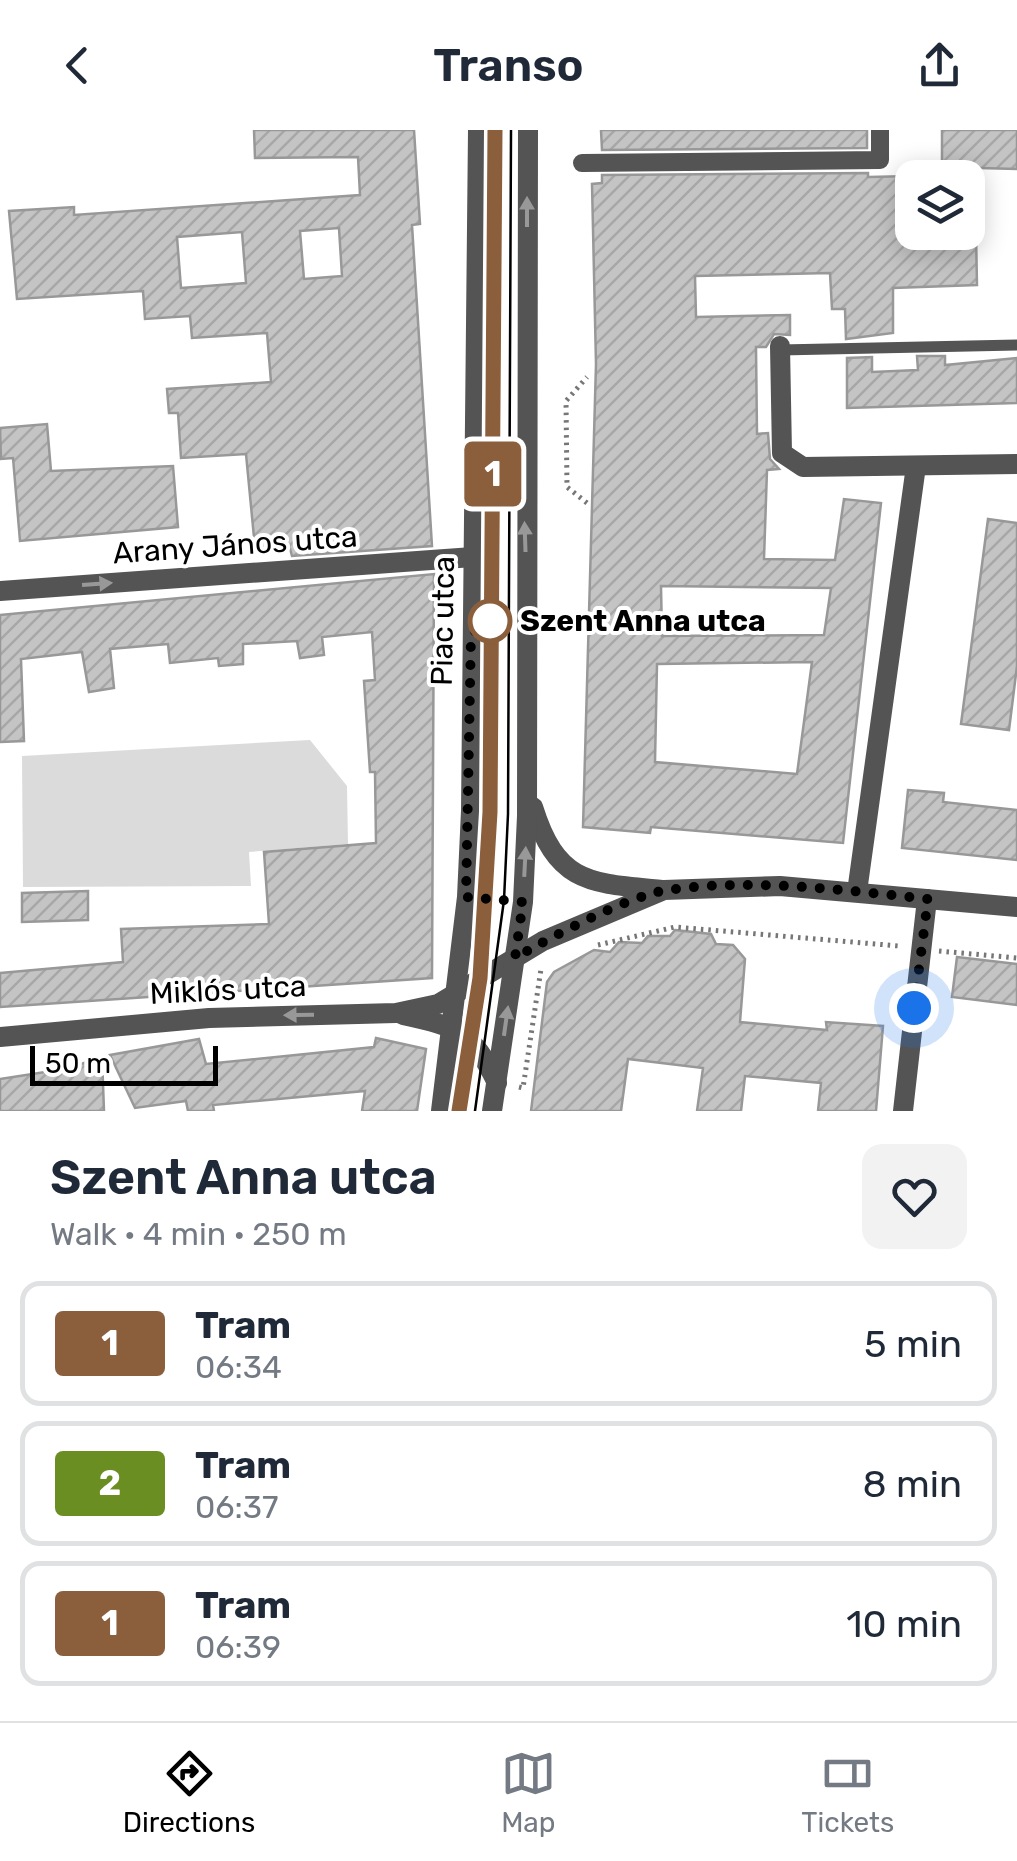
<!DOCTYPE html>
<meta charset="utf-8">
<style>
body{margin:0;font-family:Rubik,sans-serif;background:#f2f2f3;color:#1f2937;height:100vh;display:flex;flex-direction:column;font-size:38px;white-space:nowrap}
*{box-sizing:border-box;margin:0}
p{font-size:32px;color:#747a83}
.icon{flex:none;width:55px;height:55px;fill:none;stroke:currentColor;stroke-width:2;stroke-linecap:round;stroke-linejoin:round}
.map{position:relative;height:981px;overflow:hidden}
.sheet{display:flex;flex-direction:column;background:#fff;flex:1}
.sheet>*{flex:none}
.badge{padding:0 20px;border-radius:8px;font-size:35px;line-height:65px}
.tools{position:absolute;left:895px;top:30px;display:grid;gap:20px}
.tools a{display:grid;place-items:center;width:90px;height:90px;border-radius:20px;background:#fff;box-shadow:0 5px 25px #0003;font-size:50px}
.scale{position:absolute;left:30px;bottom:25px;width:188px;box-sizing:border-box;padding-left:10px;border:5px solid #000;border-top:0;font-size:28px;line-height:35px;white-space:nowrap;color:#000;-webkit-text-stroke:8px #fff;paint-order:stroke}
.you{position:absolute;width:50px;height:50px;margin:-25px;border:8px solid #fff;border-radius:50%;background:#1a73e8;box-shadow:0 0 0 15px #1a73e833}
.map>.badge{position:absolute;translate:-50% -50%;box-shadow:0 0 0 5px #fff}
.round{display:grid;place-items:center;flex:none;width:105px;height:105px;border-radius:20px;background:#f2f2f3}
.head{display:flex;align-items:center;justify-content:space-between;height:170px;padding:0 50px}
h1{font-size:48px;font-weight:600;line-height:75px}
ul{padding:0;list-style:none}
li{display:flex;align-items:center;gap:30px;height:125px;margin:0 20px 15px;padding:0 30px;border:5px solid #e0e1e3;border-radius:20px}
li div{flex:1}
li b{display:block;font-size:38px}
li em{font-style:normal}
li .badge{min-width:110px;font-weight:700;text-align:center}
header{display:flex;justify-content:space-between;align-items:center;height:130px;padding:0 50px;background:#fff;font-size:45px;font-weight:600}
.menu{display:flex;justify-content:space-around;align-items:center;height:140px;border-top:2px solid #e0e1e3;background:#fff;font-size:28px;color:#747a83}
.menu a{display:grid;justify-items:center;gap:5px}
.menu .current{color:#000}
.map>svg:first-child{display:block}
.grass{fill:#dbdbdb}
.building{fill:url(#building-hatch);stroke:#989898;stroke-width:2.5;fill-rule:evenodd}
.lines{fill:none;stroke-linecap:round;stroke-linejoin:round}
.path{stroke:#767676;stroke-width:5;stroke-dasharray:2.5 5;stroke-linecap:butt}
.service{stroke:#545454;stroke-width:11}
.pedestrian{stroke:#545454;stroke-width:18}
.minor{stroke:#545454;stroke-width:20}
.tertiary{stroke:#545454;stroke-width:20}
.tram{stroke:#000;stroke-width:2.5}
.oneway{fill:#989898}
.line-casing{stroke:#fff;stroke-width:22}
.line{stroke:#8b5e3c;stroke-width:15}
.walk{stroke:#000;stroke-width:10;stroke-dasharray:0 18}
.stop-dot{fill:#fff;stroke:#8b5e3c;stroke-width:5}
.labels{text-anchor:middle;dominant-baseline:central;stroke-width:8;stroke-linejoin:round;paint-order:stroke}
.street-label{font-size:30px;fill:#000;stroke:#fff}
.stop-label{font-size:30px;font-weight:bold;fill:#000;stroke:#fff;text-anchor:start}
</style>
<header><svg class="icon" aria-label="back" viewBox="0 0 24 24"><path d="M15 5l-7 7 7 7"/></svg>Transo<svg class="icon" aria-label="share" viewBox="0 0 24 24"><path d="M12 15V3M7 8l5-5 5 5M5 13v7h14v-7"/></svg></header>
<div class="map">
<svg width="1017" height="981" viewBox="0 0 1017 981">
<defs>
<pattern id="building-hatch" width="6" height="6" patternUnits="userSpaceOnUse" patternTransform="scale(2.5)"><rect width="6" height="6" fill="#c4c4c4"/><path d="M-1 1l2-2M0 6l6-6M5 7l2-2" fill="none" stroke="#a7a7a7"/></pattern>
</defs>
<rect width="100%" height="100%" fill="#fff"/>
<!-- grass -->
<polygon class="grass" points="310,610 347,656 348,714 249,722 251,756 23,757 22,626"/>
<!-- building -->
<g class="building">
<path d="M254,0H414L420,94L412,95L432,416L292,426L289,415L255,418L246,324L181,328L178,283H169L167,259L271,252L267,203L192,208L190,186L145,189L143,161L17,169L9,81L74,77V85L360,65L358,27L255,28ZM339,98L342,146L304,149L300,101ZM242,102L246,153L181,158L177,107Z"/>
<polygon points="601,0 867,0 867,18 602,20"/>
<polygon points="942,0 1017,0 1017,39 942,37"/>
<path d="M868,43V47L912,46L915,104L976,103L977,155L893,158V203L846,209L845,179H832L830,143L695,146L696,187L790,185V205L774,204L766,217H756L757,304L768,303L770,329L779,339L767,340L764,429L835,430L844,369L881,373L843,713L651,697L650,703L583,697L596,234L592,54L602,53V45ZM661,456L831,458L824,505L662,506ZM812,532L797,644L655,632L657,534Z"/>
<polygon points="917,226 945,226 945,235 1017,228 1017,273 847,278 847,228 872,227 872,242 918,240"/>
<polygon points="47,294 51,341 173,336 178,397 20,411 13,328 1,329 0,298"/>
<polygon points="988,389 1017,393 1017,536 1009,600 961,594"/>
<polygon points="434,444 432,848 0,877 0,843 123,832 121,799 269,794 264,722 376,713 375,642 370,642 364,551 375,550 372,502 322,507 324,525 300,528 297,511 243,514 243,534 219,536 218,528 170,533 168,514 110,519 114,558 89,562 82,522 21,529 24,611 0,612 0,485"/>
<polygon points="908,660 944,663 943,672 1017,680 1017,730 902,718"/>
<polygon points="88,761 88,790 22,792 22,763"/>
<polygon points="675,800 711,804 716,814 733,815 745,829 740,892 827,900 826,892 883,896 876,981 818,981 821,953 745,946 741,981 697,981 703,938 628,929 621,981 531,981 547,852 554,842 594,820 610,822 619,812 642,813 648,806 670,806"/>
<polygon points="957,827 1017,834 1017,875 952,867"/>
<polygon points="376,908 426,919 417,981 362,981 365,961 213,975 214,981 188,981 186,971 135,978 110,925 199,909 206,934 374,917"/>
<polygon points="102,926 104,981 0,981 0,949 71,938"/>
</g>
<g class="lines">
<!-- path -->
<g class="path">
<polyline points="587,373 567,357 566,271 587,247"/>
<polyline points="598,815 675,797 899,816"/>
<polyline points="939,821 1017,828"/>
<polyline points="519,957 523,958 541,839"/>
</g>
<!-- service -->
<polyline class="service" points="780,220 1017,215"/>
<!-- pedestrian -->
<polyline class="pedestrian" points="582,33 880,30 880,0"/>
<!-- minor -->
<g class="minor">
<polyline points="780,216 782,323 803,337 1017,334"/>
<polyline points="0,461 473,427"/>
<polyline points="857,762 916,336"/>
<polyline points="903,981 927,769"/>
</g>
<!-- tertiary -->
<g class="tertiary">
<path d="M533,677C557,754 589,753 662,760"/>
<path d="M403,885C458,897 472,901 497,953"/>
<polyline points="0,907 209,888 396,883 438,874 543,811 664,760 780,756 1017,777"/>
<polyline points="441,981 467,767 471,681 478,0"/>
<polyline points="492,981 523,772 527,686 528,0"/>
</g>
<!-- tram -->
<g class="tram">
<polyline points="459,981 480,848 490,683 495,0"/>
<polyline points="475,981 504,770 508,684 511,0"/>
</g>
</g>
<!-- one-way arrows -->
<defs><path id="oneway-solid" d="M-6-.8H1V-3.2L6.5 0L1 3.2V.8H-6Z" transform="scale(2.5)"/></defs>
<g class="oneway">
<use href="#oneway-solid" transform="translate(527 82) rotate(-90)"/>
<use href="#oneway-solid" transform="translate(525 407) rotate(-92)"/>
<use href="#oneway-solid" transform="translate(97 454) rotate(-4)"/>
<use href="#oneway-solid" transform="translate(525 732) rotate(-87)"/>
<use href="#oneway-solid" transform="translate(299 885) rotate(179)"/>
<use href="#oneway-solid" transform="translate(506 891) rotate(-82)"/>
</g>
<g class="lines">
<defs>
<polyline id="line" points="459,981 480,848 490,682 495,0"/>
</defs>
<!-- line casing -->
<use href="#line" class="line-casing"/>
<!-- line -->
<use href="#line" class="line"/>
<!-- walk -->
<path class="walk" d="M490,491L471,504L466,767L523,772L515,828C549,808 630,765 668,760C754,748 842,760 928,769L914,878"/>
</g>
<!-- markers -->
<circle class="stop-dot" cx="490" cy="491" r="20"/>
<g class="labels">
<!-- street labels -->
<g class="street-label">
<text transform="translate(235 415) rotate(-4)">Arany János utca</text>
<text transform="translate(443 491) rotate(-89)">Piac utca</text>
<text transform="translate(228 860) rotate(-3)">Miklós utca</text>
</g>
<!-- stop labels -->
<g class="stop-label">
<text x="520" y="491">Szent Anna utca</text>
</g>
</g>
</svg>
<div class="tools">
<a><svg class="icon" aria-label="layers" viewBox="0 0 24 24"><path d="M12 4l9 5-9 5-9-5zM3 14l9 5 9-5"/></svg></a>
</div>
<div class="scale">50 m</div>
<div class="you" style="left:914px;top:878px"></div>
<b class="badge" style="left:493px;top:344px;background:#8b5e3c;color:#fff">1</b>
</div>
<section class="sheet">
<div class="head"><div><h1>Szent Anna utca</h1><p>Walk · 4 min · 250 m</p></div><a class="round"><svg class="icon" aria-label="heart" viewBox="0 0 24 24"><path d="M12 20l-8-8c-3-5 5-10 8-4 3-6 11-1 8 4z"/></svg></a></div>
<ul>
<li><span class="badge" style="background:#8b5e3c;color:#fff">1</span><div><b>Tram</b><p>06:34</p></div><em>5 min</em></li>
<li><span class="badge" style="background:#6b8e23;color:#fff">2</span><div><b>Tram</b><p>06:37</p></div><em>8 min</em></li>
<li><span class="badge" style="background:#8b5e3c;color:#fff">1</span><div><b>Tram</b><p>06:39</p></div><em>10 min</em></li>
</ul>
</section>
<nav class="menu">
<a class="current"><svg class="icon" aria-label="directions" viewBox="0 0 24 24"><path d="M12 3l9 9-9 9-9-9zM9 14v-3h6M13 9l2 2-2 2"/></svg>Directions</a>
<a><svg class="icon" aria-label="map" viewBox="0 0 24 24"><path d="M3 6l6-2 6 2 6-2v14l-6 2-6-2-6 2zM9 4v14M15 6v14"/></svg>Map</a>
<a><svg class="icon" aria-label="tickets" viewBox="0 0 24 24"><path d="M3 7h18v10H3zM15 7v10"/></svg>Tickets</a>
</nav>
